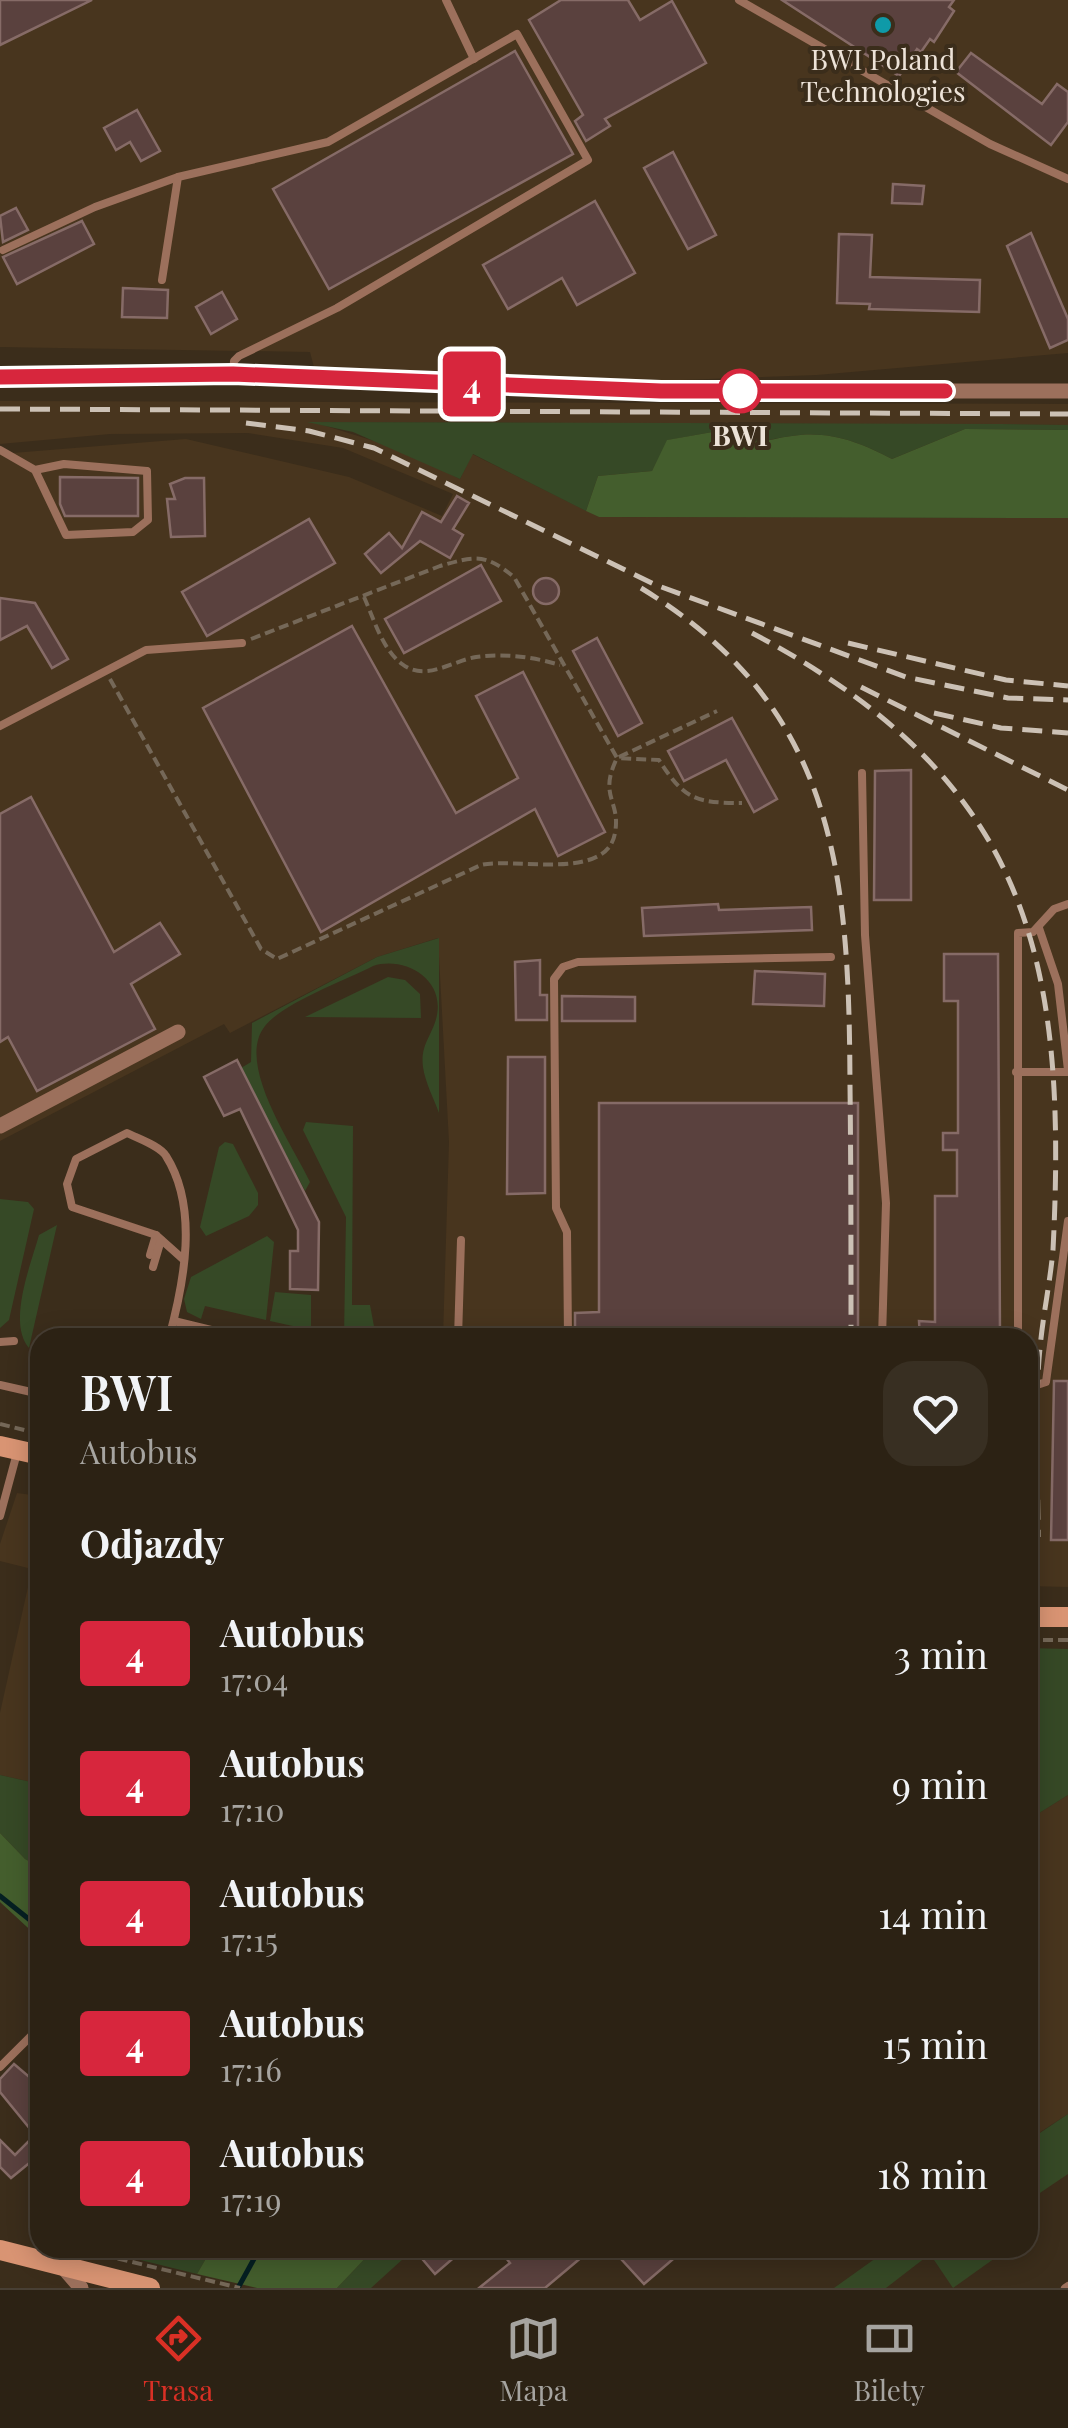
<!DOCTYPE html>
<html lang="pl">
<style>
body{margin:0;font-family:"Playfair Display",serif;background:#382f22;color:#f1f3f6;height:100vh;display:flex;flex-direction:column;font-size:38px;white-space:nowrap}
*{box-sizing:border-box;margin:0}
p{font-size:32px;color:#a6a4a0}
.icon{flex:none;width:55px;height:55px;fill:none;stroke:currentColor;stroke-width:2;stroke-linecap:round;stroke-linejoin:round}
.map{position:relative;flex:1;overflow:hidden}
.details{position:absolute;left:30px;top:1328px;width:1008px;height:930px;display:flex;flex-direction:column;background:#2c2214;border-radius:30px;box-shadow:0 5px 25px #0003,0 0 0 2px #483f34}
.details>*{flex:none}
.badge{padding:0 20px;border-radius:8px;font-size:35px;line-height:65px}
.map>.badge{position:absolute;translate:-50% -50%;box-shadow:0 0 0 5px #fff}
h2{padding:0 50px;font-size:38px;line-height:90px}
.round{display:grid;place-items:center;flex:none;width:105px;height:105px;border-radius:30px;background:#382f22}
.headline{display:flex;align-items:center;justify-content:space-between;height:170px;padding:0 50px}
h1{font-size:48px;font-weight:600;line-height:75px}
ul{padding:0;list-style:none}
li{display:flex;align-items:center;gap:30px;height:130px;padding:0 50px}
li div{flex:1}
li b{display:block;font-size:38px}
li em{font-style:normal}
li .badge{min-width:110px;font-weight:700;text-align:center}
.dock{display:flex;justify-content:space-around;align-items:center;height:140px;border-top:2px solid #483f34;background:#2c2214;font-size:28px;color:#a6a4a0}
.dock a{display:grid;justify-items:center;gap:5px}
.dock .current{color:#d93025}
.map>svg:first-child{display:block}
.built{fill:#48351e}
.green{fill:#364926}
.forest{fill:#445e2d}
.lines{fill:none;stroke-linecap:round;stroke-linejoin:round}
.stream{stroke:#051f22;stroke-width:5}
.building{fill:#5a413e;stroke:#866b67;stroke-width:2.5}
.path{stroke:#756858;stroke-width:4;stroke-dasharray:10 5;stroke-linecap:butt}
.lane{stroke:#9c705c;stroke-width:8}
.street{stroke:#9c705c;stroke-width:15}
.secondary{stroke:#d99473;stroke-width:20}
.rail{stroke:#ccc1b5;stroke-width:5;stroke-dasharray:20 10;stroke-linecap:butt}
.line-casing{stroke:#fff;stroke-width:22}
.line{stroke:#d7263d;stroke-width:15}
.culture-dot{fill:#0f9aa8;stroke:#3b2d1b;stroke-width:4}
.stop-dot{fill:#fff;stroke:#d7263d;stroke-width:5}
.labels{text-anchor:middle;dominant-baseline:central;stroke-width:8;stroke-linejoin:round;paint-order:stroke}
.poi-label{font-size:28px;fill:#ede3d8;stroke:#3b2d1b}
.stop-label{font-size:28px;font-weight:bold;fill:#ede3d8;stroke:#3b2d1b}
</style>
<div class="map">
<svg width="1068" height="2288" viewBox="0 0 1068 2288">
<rect width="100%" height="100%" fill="#3b2d1b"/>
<!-- built -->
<g class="built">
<polygon points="0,0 1068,0 1068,353 817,375 654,381 315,371 310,352 0,347"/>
<polygon points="0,401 1068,404 1068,425 313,422 400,449 460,479 472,454 599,517 1068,518 1068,1587 1028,1586 1028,1338 443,1337 449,1142 438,938 377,957 230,1033 224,1024 0,1141 0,454 186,439 349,477 442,516 453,494 343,448 248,433 110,434 0,444"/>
<polygon points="17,1493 40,1496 40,1784 0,1775 0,1713 32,1569 0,1561 0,1544"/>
<polygon points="1068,1795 1068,2114 1028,2140 1028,1820"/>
</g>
<!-- green -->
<g class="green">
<path d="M307,422L1000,424L1068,425V430L965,429L892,459C863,444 835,432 800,435C764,438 758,450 724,430L668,440L652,471L598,476L586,511L473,454L460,479L353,432Z"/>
<path d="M439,938V1113C434,1099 425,1082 423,1067C420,1044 433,1035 437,1015C444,978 404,956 373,966C346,980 283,1003 265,1026C235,1063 292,1144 310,1182L305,1191L241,1068L251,1062L252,1023L377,957Z"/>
<polygon points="388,977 405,980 420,994 421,1018 305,1017"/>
<polygon points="306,1122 353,1126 352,1305 370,1305 376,1337 344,1337 346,1217 303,1130"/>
<polygon points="225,1142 233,1144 258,1193 258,1205 249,1216 206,1236 200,1227 219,1147"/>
<polygon points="0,1199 28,1202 34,1209 9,1320 0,1328"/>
<path d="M57,1225L29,1348C7,1323 31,1264 39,1235Z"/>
<polygon points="267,1236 274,1242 266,1320 205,1306 201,1319 187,1312 184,1299 191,1277"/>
<polygon points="275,1292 311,1295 311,1330 270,1321"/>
<polygon points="1028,1648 1068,1649 1068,1795 1028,1820"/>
<polygon points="0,1775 40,1784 40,1867 25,1859 0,1833"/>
<polygon points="1068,2114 1068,2174 1028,2201 1028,2141"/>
<polygon points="107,2248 212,2248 197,2274 104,2251"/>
<polygon points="375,2248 415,2248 371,2288 337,2288"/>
<polygon points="890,2248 1009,2248 953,2288 930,2254 886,2288 834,2288"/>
</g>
<!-- forest -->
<g class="forest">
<path d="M965,429L1068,430V518L599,517L586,511L598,476L652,471L667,440L724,430C758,450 765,438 800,435C835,432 863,444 892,459Z"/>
<polygon points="0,1833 25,1859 40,1867 40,1939 0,1902"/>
<polygon points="212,2248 375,2248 337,2288 257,2288 197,2274"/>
</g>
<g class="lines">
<!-- stream -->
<g class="stream">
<polyline points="0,1896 40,1928"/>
<polyline points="238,2288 260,2248"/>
</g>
</g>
<!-- building -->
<g class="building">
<polygon points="0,0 92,0 0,45"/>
<polygon points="561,0 628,0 640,20 672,1 706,63 605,119 610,126 586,141 575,121 583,115 529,20"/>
<polygon points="782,0 954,0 949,7 954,11 934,42 930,39 921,52 917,49 899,76"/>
<polygon points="515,51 573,154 329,289 273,189"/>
<polygon points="971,53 1042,104 1057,84 1068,92 1068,122 1051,145 956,72"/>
<polygon points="137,110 160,151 141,161 130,142 116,150 104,128"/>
<polygon points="673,152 716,235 688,249 644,168"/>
<polygon points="893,184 924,186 922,204 892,203"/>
<polygon points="595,201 635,273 577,305 562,278 508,309 483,265"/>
<polygon points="16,208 28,230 3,242 0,216"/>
<polygon points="82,221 94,244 17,284 3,257"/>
<polygon points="1031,233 1068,319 1068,340 1050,348 1007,246"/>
<polygon points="839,234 872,235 870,277 980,280 979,312 869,309 870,304 837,303"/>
<polygon points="123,288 168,290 167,318 122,317"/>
<polygon points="222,292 237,319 211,334 196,307"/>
<polygon points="60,477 138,478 138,516 65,516 60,504"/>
<polygon points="185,478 204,478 205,536 171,537 167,499 175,499 170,484"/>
<polygon points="457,496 469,503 453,529 463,535 450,558 420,541 381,573 365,554 389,533 402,548 422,512 441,522"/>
<polygon points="309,519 335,563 207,636 182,592"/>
<polygon points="481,565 501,601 404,653 385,619"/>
<circle cx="546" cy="591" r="13"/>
<polygon points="0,598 35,603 68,659 52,668 27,626 0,640"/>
<polygon points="352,626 456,813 518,778 476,696 523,672 605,832 558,856 535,809 321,932 203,708"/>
<polygon points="597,638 642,723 618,736 573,651"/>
<polygon points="732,718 777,799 754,812 726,760 684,781 668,751"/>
<polygon points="911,770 911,900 874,900 875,771"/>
<polygon points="31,797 114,952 160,923 180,954 131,984 155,1029 37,1091 8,1037 0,1042 0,814"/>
<polygon points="718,904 719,910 811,907 812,930 644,936 642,908"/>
<polygon points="944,954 998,954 1000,1338 920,1338 919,1321 935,1322 935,1196 957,1196 957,1150 943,1150 943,1133 958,1133 958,1001 944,1001"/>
<polygon points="540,960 540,995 547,995 547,1020 516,1020 515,962"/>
<polygon points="755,971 825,974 824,1006 753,1004"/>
<polygon points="562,996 635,997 635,1021 562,1021"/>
<polygon points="508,1057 545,1057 545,1193 507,1194"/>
<polygon points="237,1060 319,1222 318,1290 290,1289 290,1251 298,1251 298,1230 240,1109 224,1116 204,1077"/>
<polygon points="599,1103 858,1103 858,1338 575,1334 575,1313 599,1312"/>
<polygon points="1054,1381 1068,1381 1068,1540 1051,1540"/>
<polygon points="14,2064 40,2086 40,2140 33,2160 11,2178 0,2167 0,2140 15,2155 35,2135 0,2092 0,2079"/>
<polygon points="413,2248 465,2248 435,2274"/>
<polygon points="498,2248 576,2248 583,2256 545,2288 479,2288 510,2263"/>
<polygon points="611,2248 686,2248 644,2284"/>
</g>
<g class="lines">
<!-- path -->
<g class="path">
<path d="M364,597C374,619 382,649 402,664C425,682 452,661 476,657C503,653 534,657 560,665"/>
<path d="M251,639L440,566C475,556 485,553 514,577L617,758L659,760C684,799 695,803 742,803"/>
<path d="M110,679L261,949L277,959L481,865C513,857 607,882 615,833C621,800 598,797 617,758L717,711"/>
<polyline points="0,1424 40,1434"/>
<polyline points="1028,1640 1068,1640"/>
<polyline points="74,2248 240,2288"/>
</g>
<!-- lane -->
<g class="lane">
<polyline points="446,0 474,59"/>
<polyline points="739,0 990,144 1068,179"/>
<polyline points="3,250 95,207 178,177"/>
<polyline points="162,280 178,177 328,142 517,34 588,160 337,308 239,356 234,361 233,374"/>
<polyline points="0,450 35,470 66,535 133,532 148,520 147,471 64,464 35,470"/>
<polyline points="0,726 146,650 242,643"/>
<polyline points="862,773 865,935 886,1203 882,1338"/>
<polyline points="1039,928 1058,984 1068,1070"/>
<polyline points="1016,1072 1068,1072"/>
<polyline points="150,1255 156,1235"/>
<polyline points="153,1267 161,1240"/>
<polyline points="174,1321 244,1338"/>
<path d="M169,1338C184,1283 199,1208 166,1156C160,1146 139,1139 127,1133L76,1159L67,1184L72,1207L156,1235L184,1260"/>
<polyline points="458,1338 461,1240"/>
<polyline points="568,1338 567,1232 556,1208 554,979 563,967 578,962 831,957"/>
<polyline points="1018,1338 1018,933 1033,932 1054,909 1068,904"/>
<polyline points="0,1342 14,1341"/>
<polyline points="0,1385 40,1394"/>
<polyline points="1028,1388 1046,1382 1068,1221"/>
<polyline points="0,1516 17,1453"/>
<polyline points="0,2067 40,2027"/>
<polyline points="1065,2288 1068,2286"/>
</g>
<!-- street -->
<g class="street">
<polyline points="0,377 233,374 661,391 1068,391"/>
<polyline points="0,1126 178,1032"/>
<polyline points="62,2266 81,2288"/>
</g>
<!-- secondary -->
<g class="secondary">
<polyline points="0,1446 40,1455"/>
<polyline points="1028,1617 1068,1617"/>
<polyline points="0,2250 150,2288"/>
</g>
<!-- rail -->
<g class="rail">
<polyline points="0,409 1068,414"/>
<polyline points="246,423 309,431 374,448 656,585 906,677 1008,698 1068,700"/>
<path d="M641,588C838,708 849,876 850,1086C851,1170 851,1254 851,1338"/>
<path d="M752,633C1027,778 1068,955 1053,1250C1050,1283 1043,1315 1040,1348C1034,1410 1038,1475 1038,1537"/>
<polyline points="848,643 1006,680 1068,686"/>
<polyline points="861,687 1068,790"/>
<polyline points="934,713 1001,728 1068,733"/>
</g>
</g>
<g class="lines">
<defs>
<polyline id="line" points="0,377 233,374 661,391 945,391"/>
</defs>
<!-- line casing -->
<use href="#line" class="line-casing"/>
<!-- line -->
<use href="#line" class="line"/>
</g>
<!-- markers -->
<circle class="culture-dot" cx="883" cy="25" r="10"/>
<circle class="stop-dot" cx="740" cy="391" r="20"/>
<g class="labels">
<!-- poi labels -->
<g class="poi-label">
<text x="883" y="58">BWI Poland<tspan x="883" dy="32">Technologies</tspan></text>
</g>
<!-- stop labels -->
<g class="stop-label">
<text x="740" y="434">BWI</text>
</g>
</g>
</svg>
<b class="badge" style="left:472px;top:384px;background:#d7263d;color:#fff">4</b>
<section class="details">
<div class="headline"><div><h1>BWI</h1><p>Autobus</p></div><a class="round"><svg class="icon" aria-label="heart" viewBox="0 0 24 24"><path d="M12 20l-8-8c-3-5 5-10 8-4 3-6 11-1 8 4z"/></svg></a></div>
<h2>Odjazdy</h2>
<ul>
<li><span class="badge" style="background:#d7263d;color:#fff">4</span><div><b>Autobus</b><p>17:04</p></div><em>3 min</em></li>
<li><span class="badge" style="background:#d7263d;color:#fff">4</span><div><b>Autobus</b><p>17:10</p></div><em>9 min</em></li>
<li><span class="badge" style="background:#d7263d;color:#fff">4</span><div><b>Autobus</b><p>17:15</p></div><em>14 min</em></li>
<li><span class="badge" style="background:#d7263d;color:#fff">4</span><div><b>Autobus</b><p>17:16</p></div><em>15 min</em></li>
<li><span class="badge" style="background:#d7263d;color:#fff">4</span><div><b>Autobus</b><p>17:19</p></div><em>18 min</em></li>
</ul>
</section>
</div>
<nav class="dock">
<a class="current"><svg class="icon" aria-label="directions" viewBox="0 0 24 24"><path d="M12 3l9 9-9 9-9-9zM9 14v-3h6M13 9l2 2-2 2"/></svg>Trasa</a>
<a><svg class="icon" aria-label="map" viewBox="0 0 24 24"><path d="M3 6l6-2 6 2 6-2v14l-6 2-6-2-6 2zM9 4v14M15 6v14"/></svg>Mapa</a>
<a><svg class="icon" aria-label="tickets" viewBox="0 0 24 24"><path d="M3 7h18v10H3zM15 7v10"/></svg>Bilety</a>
</nav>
